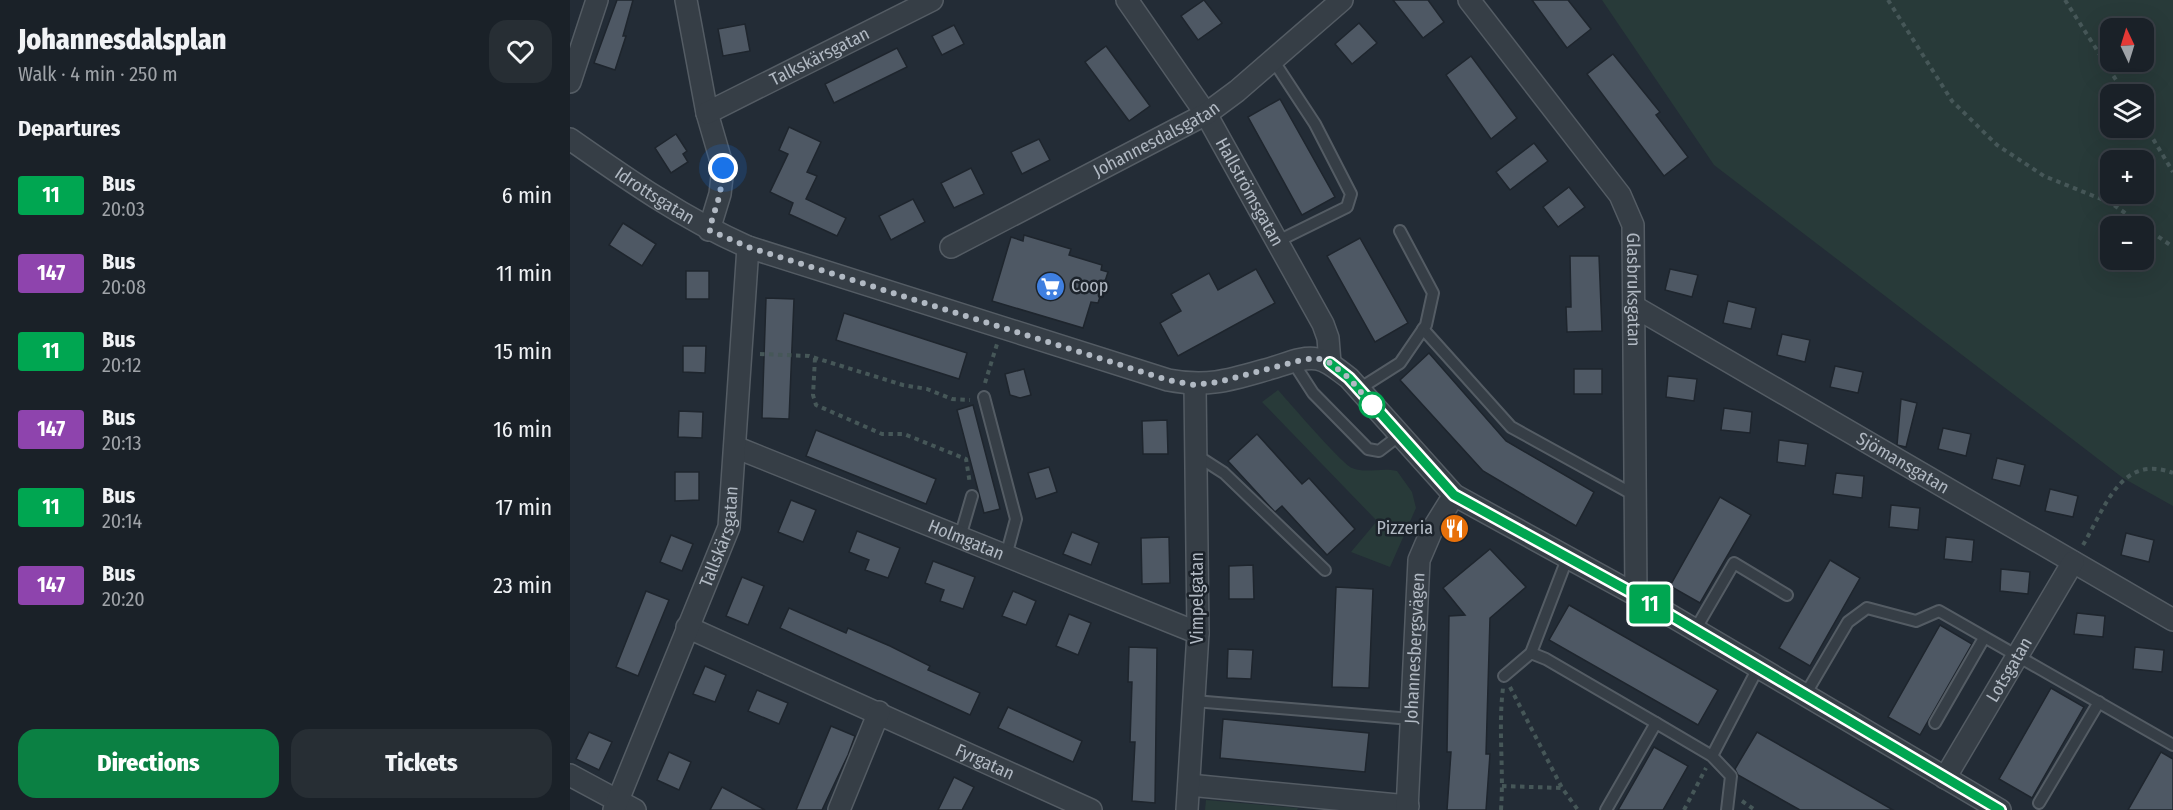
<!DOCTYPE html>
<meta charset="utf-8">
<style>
body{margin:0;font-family:"Fira Sans Condensed",sans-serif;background:#272e34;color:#f1f3f6;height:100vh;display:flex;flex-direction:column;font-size:22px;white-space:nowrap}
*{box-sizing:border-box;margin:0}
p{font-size:20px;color:#9fa3a8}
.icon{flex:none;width:33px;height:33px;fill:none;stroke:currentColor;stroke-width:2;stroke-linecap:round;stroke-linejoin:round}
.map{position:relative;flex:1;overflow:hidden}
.details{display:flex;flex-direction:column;background:#1a2128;width:570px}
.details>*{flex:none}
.badge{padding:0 12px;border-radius:4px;font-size:21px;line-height:39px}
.needle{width:39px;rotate:356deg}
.controls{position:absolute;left:1530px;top:18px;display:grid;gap:12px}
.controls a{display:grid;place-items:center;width:54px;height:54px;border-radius:12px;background:#1a2128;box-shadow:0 6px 24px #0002,0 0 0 2px #383e45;font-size:30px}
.you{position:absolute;width:30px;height:30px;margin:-15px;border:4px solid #fff;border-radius:50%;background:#1a73e8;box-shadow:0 0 0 9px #1a73e833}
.map>.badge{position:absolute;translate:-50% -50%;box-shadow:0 0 0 3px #fff}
h2{padding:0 18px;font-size:22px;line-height:54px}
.round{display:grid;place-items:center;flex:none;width:63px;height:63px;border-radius:18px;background:#272e34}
.summary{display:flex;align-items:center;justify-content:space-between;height:102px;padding:0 18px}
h1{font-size:28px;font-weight:800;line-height:45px}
.button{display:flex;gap:12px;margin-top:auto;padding:12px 18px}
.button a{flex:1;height:69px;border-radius:18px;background:#0b8043;color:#fff;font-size:24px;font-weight:800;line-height:69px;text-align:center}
.button a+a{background:#272e34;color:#f1f3f6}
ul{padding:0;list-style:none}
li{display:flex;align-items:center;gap:18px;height:78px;padding:0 18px}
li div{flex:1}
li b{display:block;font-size:22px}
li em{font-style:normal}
li .badge{min-width:66px;font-weight:700;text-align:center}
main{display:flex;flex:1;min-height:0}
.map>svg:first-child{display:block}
.green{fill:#283a39;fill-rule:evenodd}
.building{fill:#4e5864;stroke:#1e252d;stroke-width:1.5}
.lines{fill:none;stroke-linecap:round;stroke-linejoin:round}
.lane-casing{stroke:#545c64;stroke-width:14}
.street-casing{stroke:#545c64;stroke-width:24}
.path{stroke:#465758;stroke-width:4;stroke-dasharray:4.5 4.5;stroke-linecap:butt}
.lane{stroke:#363e46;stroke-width:10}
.street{stroke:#363e46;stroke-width:21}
.line-casing{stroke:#fff;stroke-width:14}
.line{stroke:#00a651;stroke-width:9}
.walk{stroke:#b1b9c3;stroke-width:6;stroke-dasharray:0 10.8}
.stop-dot{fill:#fff;stroke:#00a651;stroke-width:3}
.labels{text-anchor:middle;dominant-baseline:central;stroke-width:5;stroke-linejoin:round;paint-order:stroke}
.street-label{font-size:18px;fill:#b1b9c3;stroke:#1c232b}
.poi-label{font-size:18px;fill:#b1b9c3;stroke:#1c232b;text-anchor:start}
</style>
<main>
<section class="details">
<div class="summary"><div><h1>Johannesdalsplan</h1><p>Walk · 4 min · 250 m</p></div><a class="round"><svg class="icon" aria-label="heart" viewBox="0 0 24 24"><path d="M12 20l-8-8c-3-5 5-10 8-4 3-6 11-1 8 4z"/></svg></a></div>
<h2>Departures</h2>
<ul>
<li><span class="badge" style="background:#00a651;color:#fff">11</span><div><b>Bus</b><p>20:03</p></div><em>6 min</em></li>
<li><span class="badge" style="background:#8e44ad;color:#fff">147</span><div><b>Bus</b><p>20:08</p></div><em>11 min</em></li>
<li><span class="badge" style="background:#00a651;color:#fff">11</span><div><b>Bus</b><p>20:12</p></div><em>15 min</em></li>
<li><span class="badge" style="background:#8e44ad;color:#fff">147</span><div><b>Bus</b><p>20:13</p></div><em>16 min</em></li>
<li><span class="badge" style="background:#00a651;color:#fff">11</span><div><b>Bus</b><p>20:14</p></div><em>17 min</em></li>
<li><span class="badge" style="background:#8e44ad;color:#fff">147</span><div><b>Bus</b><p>20:20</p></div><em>23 min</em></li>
</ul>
<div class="button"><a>Directions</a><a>Tickets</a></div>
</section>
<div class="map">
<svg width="1603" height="810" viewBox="0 0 1603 810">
<rect width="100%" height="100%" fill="#232c36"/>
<!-- green -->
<g class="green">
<path d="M1032,0H1603V506L1553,478L1144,165ZM1540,28H1574V62H1540ZM1540,94H1574V128H1540ZM1540,160H1574V194H1540ZM1540,226H1574V260H1540Z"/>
<path d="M708,390C719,402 772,464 782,468C797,474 811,467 827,471L842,492L846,508L820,567L781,552L807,521L692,402Z"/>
<polygon points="636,800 728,808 727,810 635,810"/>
</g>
<!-- building -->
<g class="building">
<polygon points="47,0 63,0 53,36 56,36 45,70 24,63"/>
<polygon points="634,0 652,23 628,40 611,16"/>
<polygon points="823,0 858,0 874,22 853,38"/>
<polygon points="962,0 998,0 1021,29 997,48"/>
<polygon points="789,23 807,43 782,64 765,44"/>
<polygon points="175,24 180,51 153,56 148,29"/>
<polygon points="384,25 394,44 372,55 362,36"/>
<polygon points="536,46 580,106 559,121 515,62"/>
<polygon points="327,48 337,67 264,103 255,84"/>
<polygon points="1043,54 1090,112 1086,115 1118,157 1094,176 1017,74"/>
<polygon points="901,56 947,118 921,139 876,75"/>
<polygon points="710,99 765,197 732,215 678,117"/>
<polygon points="219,127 251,142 237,172 247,176 236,199 276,218 267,236 219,214 223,203 200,192 218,154 209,150"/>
<polygon points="106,134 117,151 113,154 118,162 101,173 85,148"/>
<polygon points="469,139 480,160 452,174 441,152"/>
<polygon points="964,143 978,161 940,190 926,172"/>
<polygon points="401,168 414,194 384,208 371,183"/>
<polygon points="999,187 1015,207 988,227 973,207"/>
<polygon points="343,199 355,222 321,240 309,216"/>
<polygon points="53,223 86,244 72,266 39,245"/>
<polygon points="454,235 501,249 499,255 532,265 531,270 538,272 528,303 521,302 513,328 422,301 441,237 453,241"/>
<polygon points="790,238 838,323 805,342 757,256"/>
<polygon points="1000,256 1029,256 1032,331 997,332 996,307 1001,307"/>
<polygon points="686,269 705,303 608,356 590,323 611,311 601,294 639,273 648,290"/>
<polygon points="1100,269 1128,275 1122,297 1095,290"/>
<rect x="116" y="271" width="23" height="28"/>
<polygon points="196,298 224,299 219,419 192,418"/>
<polygon points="1158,301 1186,308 1181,329 1153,323"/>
<polygon points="274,313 397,353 389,379 266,340"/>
<polygon points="1212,334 1240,340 1235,362 1207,355"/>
<polygon points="113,346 136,346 135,373 113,372"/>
<polygon points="859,353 936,441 1024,492 1006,526 913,471 830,380"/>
<polygon points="1265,366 1293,372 1288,393 1260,387"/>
<polygon points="454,369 461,395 450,398 440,395 435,374"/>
<rect x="1004" y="369" width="28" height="25"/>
<polygon points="1098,376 1127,379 1124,401 1096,397"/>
<polygon points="1331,399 1347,403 1336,447 1327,445"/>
<polygon points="403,405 430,509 414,513 387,410"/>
<polygon points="1154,408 1182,412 1180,433 1151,430"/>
<polygon points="109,411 133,412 132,438 108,437"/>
<polygon points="597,420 598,454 573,454 572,421"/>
<polygon points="1373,428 1401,434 1396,456 1368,449"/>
<polygon points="246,430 366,479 356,504 236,456"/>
<polygon points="687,434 732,484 739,478 785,529 757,555 712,506 705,512 658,461"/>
<polygon points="1209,440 1238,444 1235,466 1207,462"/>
<polygon points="1427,458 1455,465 1450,486 1422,479"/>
<polygon points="479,467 487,492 466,499 458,473"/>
<polygon points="105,472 129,472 129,500 105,501"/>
<polygon points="1266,473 1294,476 1292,498 1263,494"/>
<polygon points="1480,489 1508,496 1503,517 1475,511"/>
<polygon points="1150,497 1181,515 1130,603 1100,586"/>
<polygon points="221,500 246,510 233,542 208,532"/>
<polygon points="1321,505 1350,508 1348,530 1319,527"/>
<polygon points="287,531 330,548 318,578 295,570 299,560 279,552"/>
<polygon points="502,532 529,543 521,565 493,554"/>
<polygon points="1556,533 1584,540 1579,562 1551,555"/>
<polygon points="101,535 123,544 112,571 90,562"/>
<polygon points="599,537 600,583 572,584 571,538"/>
<polygon points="1376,537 1404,540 1402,562 1374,559"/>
<polygon points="920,549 956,587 920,618 916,754 920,754 916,810 877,810 881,752 877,752 879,616 895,615 873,588"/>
<polygon points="1260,560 1290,578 1240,666 1209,648"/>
<polygon points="363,561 405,577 393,609 370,601 374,590 355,583"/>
<polygon points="683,565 684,599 659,599 659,566"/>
<polygon points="1431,569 1460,572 1458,594 1430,591"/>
<polygon points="172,577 194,586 178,625 156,616"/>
<polygon points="766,587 803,589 799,688 762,687"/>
<polygon points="76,591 99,600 68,676 46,667"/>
<polygon points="443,591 466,601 456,625 432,616"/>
<polygon points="999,605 1148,690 1128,725 979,640"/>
<polygon points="219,608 276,633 278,628 320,646 360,666 358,670 410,693 400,715 210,628"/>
<polygon points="1507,613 1535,616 1533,637 1504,634"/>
<polygon points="499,614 521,623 508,655 486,646"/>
<polygon points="1370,625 1402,644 1350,735 1318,717"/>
<polygon points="559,647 587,648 585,803 562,801 565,742 560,742 562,682 558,682"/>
<polygon points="1565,647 1594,650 1592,672 1563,669"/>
<polygon points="658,649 683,650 681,679 657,678"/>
<polygon points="135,666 156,675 145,702 123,694"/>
<polygon points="1481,688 1514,707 1462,798 1429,779"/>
<polygon points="187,690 218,703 209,724 178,711"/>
<polygon points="438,707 512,741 503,762 428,728"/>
<polygon points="653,719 799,733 795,772 650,758"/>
<polygon points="261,726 285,736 278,755 252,810 226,810"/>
<polygon points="19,732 42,742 29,770 6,759"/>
<polygon points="1187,732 1323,810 1230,810 1168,775 1165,769"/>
<polygon points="1084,747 1118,766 1093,810 1048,810"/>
<polygon points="99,752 121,762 109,790 87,780"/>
<polygon points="1591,752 1603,759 1603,810 1558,810"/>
<polygon points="384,777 404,787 392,810 368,810"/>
<polygon points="152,787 195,810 140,810"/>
</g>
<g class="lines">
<defs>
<g id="lane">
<polyline points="703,60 745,124 781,194 777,207 708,241"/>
<polyline points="853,329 941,427 1066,496"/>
<polyline points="723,362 743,393 798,449 809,451 830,435"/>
<polyline points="789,389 830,363 856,325 863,293 830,231"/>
<polyline points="414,397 446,519 436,556"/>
<polyline points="626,455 654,473 755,570"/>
<polyline points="390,537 402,496"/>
<polyline points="1125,630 1164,563 1217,595"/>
<polyline points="961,653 976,659 1086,723"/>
<polyline points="934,676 961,653 997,559"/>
<polyline points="1235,695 1278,622 1297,608 1346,621 1369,611 1603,745"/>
<polyline points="624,701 841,719"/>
<polyline points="1365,723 1414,638"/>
<polyline points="1142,756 1188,668"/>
<polyline points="1469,803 1529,702"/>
<polyline points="1036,810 1086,723 1142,756 1161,776 1157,810"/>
</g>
<g id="street">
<polyline points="116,0 137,113 153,168 150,194 139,230"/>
<path id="s1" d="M557,0L636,114L753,324L758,338L760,363"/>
<path id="s2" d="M899,0L1050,195L1063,225L1066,595"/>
<polyline points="0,82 27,0"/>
<path id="s3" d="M137,113L362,0"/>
<path id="s4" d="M0,139C57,179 114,219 178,247L598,380C640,388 663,379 702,368C716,364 733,356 747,359C759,361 769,371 779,378L884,495L1066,595L1430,810"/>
<path id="s5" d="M381,247L636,114L667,91L772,0"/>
<path id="s6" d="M1065,307L1603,620"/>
<path id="s7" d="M165,447L628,633"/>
<path id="s8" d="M117,627L521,810"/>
<polyline points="0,775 65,810"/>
<path id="s9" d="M1375,778L1503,562"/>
<polyline points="619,785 838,806"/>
<path id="s10" d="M44,810L159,527L178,247"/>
<polyline points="269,810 309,712"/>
<polyline points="617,810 628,633 625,385"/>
<path id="s11" d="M837,810L849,560L861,532L884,495"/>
</g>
</defs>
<!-- lane casing -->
<use href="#lane" class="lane-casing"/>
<!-- street casing -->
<use href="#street" class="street-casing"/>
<!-- path -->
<g class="path">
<polyline points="1318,0 1382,101 1427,145 1474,176 1541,203 1603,247"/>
<polyline points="1495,0 1555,94"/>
<polyline points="1574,124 1603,172"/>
<polyline points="190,354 239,356 333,385 357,389 382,399 400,400"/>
<polyline points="245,358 243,395 246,405 312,434 334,434 396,459 400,484"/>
<polyline points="415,383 427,344"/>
<path d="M1513,545C1535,508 1551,453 1603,473"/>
<polyline points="940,687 992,788 1008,810"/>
<polyline points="932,786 992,788"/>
<polyline points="1172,801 1185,810"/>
<path d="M931,810C934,769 928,729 933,688"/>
<polyline points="1114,810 1136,768"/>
</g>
<!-- lane -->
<use href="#lane" class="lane"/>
<!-- street -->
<use href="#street" class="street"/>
</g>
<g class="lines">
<defs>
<polyline id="line" points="760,363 779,378 884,495 1066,595 1430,810"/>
</defs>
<!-- line casing -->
<use href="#line" class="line-casing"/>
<!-- line -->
<use href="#line" class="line"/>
<!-- walk -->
<polyline class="walk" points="153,168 150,194 139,230 178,247 598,380 625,385 648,382 732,360 747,358 760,363 779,378 802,405"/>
</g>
<!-- icons -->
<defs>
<symbol id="supermarket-disc" viewBox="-11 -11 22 22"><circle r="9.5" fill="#3f7fe0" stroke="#1c232b"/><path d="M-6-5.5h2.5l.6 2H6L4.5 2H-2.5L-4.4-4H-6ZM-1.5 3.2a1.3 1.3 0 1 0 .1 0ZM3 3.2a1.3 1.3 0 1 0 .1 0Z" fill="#fff"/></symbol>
<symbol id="restaurant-disc" viewBox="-11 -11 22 22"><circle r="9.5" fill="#e8710a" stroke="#1c232b"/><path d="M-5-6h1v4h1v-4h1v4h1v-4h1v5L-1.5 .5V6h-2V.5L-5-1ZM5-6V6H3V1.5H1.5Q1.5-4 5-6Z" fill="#fff"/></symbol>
</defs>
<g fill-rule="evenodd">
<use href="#supermarket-disc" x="464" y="270" width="33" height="33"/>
<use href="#restaurant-disc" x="868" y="512" width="33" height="33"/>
</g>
<!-- markers -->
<circle class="stop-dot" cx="802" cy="405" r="12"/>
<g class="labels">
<!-- street labels -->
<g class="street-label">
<text stroke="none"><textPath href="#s3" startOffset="126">Talkskärsgatan</textPath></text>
<text stroke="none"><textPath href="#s5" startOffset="232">Johannesdalsgatan</textPath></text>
<text stroke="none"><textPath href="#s1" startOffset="228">Hallströmsgatan</textPath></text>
<text stroke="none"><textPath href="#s4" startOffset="102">Idrottsgatan</textPath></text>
<text stroke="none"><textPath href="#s2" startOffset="344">Glasbruksgatan</textPath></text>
<text stroke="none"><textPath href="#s6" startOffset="310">Sjömansgatan</textPath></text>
<text stroke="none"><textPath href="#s10" startOffset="294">Tallskärsgatan</textPath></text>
<text stroke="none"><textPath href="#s7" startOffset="249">Holmgatan</textPath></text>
<text transform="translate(627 598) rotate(-90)">Vimpelgatan</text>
<text stroke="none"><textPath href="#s11" startOffset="162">Johannesbergsvägen</textPath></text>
<text stroke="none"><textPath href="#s9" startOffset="126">Lotsgatan</textPath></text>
<text stroke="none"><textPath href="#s8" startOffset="327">Fyrgatan</textPath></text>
</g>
<!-- poi labels -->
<g class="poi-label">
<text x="501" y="286">Coop</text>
<text x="863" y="528" text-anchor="end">Pizzeria</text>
</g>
</g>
</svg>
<div class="controls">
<a><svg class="needle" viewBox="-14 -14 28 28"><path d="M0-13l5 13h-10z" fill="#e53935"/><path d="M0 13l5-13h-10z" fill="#9fa3a8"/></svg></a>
<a><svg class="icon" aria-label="layers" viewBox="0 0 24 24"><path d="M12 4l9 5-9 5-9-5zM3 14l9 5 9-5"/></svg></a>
<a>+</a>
<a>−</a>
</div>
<div class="you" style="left:153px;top:168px"></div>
<b class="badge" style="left:1080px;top:604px;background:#00a651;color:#fff">11</b>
</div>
</main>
